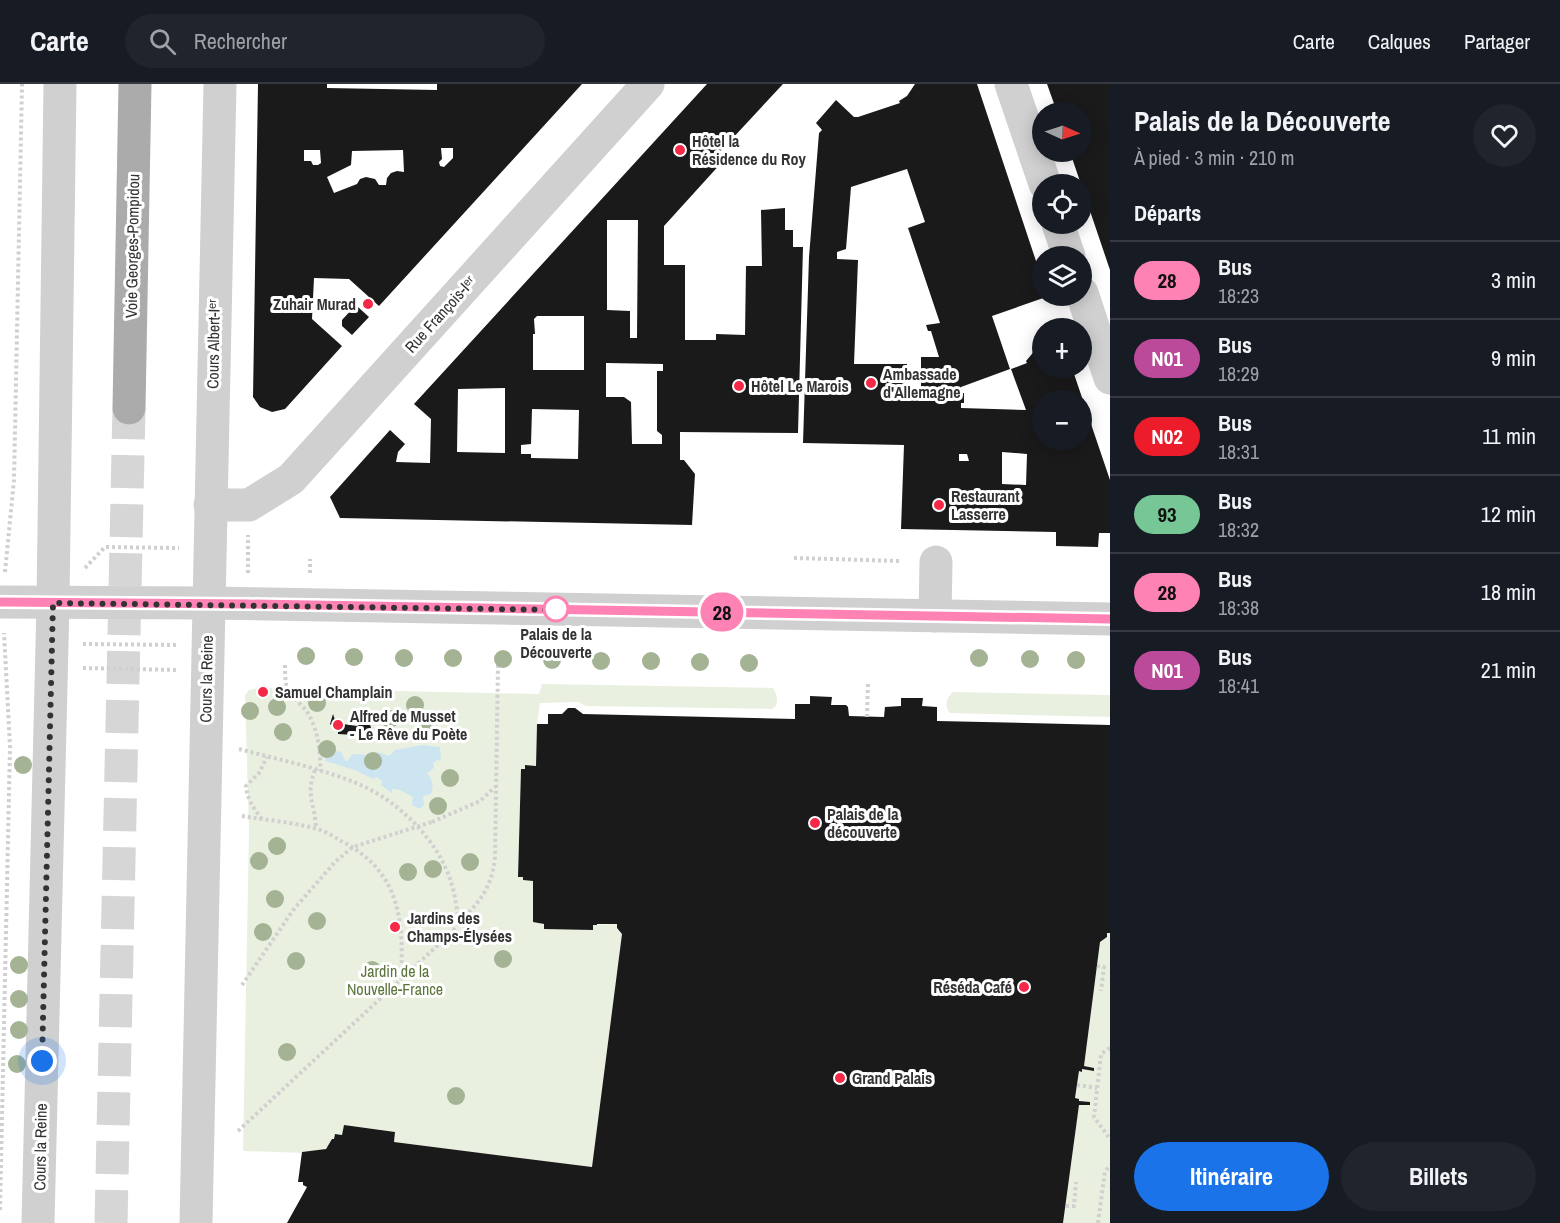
<!DOCTYPE html>
<html lang="fr">
<meta charset="utf-8">
<style>
body{margin:0;font-family:"Archivo Narrow",sans-serif;background:#20242c;color:#f1f3f6;height:100vh;display:flex;flex-direction:column;font-size:22px;white-space:nowrap}
*{box-sizing:border-box;margin:0}
p{font-size:20px;color:#9ea1a6}
.icon{flex:none;width:33px;height:33px;fill:none;stroke:currentColor;stroke-width:2;stroke-linecap:round;stroke-linejoin:round}
.map{position:relative;flex:1;overflow:hidden}
.sheet{display:flex;flex-direction:column;background:#171b24;width:450px}
.sheet>*{flex:none}
.badge{padding:0 12px;border-radius:20px;font-size:21px;line-height:39px}
.needle{width:39px;rotate:93deg}
.buttons{position:absolute;left:1032px;top:18px;display:grid;gap:12px}
.buttons a{display:grid;place-items:center;width:60px;height:60px;border-radius:50%;background:#171b24;box-shadow:0 3px 15px #0003;font-size:30px}
.you{position:absolute;width:30px;height:30px;margin:-15px;border:4px solid #fff;border-radius:50%;background:#1a73e8;box-shadow:0 0 0 9px #1a73e833}
.map>.badge{position:absolute;translate:-50% -50%;box-shadow:0 0 0 3px #fff}
h2{padding:0 24px;font-size:22px;line-height:54px}
.round{display:grid;place-items:center;flex:none;width:63px;height:63px;border-radius:32px;background:#20242c}
.head{display:flex;align-items:center;justify-content:space-between;height:102px;padding:0 24px}
h1{font-size:28px;font-weight:700;line-height:45px}
.action{display:flex;gap:12px;margin-top:auto;padding:12px 24px}
.action a{flex:1;height:69px;border-radius:36px;background:#1a73e8;color:#fff;font-size:24px;font-weight:700;line-height:69px;text-align:center}
.action a+a{background:#20242c;color:#f1f3f6}
ul{padding:0;list-style:none}
li{display:flex;align-items:center;gap:18px;height:78px;padding:0 24px;border-top:2px solid #363941}
li div{flex:1}
li b{display:block;font-size:22px}
li em{font-style:normal}
li .badge{min-width:66px;font-weight:700;text-align:center}
header{display:flex;align-items:center;gap:36px;box-sizing:border-box;height:84px;padding:0 30px;background:#171b24;border-bottom:2px solid #363941}
header strong{font-size:28px}
nav{display:flex;gap:33px;margin-inline-start:auto;font-size:21px}
.search{width:420px;height:54px;background:#20242c;display:flex;align-items:center;gap:15px;box-sizing:border-box;padding:0 21px;border-radius:33px;color:#9ea1a6;font-size:22px}
main{display:flex;flex:1;min-height:0}
.map>svg:first-child{display:block}
.green{fill:#eaf0e0}
.water{fill:#cce5f1}
.building{fill:#1a1a1a;fill-rule:evenodd}
.lines{fill:none;stroke-linecap:round;stroke-linejoin:round}
.major-tunnel{stroke:#d6d6d6;stroke-width:33;stroke-dasharray:33 16;stroke-linecap:butt}
.path{stroke:#d0d0d0;stroke-width:4;stroke-dasharray:3 3;stroke-linecap:butt}
.minor{stroke:#d0d0d0;stroke-width:33}
.major{stroke:#ababab;stroke-width:33}
.path-bridge{stroke:#d0d0d0;stroke-width:4;stroke-dasharray:3 3;stroke-linecap:butt}
.tree{fill:#a4b393}
.line-casing{stroke:#fff;stroke-width:14}
.line{stroke:#ff82b4;stroke-width:9}
.walk{stroke:#333;stroke-width:6;stroke-dasharray:0 10.8}
.poi-dot{fill:#f62848;stroke:#fff;stroke-width:2}
.stop-dot{fill:#fff;stroke:#ff82b4;stroke-width:3}
.labels{text-anchor:middle;dominant-baseline:central;stroke-width:6;stroke-linejoin:round;paint-order:stroke}
.poi-label{font-size:16px;font-weight:bold;fill:#333;stroke:#fff;text-anchor:start}
.street-label{font-size:16px;fill:#333;stroke:#fff}
.stop-label{font-size:16px;font-weight:bold;fill:#333;stroke:#fff}
.park-label{font-size:16px;fill:#5a743a;stroke:#fff}
</style>
<header>
<strong>Carte</strong>
<div class="search"><svg class="icon" aria-label="search" viewBox="0 0 24 24"><circle cx="10" cy="10" r="6"/><path d="M15 15l6 6"/></svg>Rechercher</div>
<nav><a>Carte</a><a>Calques</a><a>Partager</a></nav>
</header>
<main>
<div class="map">
<svg width="1110" height="1139" viewBox="0 0 1110 1139">
<rect width="100%" height="100%" fill="#fff"/>
<!-- green -->
<g class="green">
<path d="M542,600L773,604C777,610 780,621 772,625L586,622L578,618L540,619L537,640L536,682L525,681V685H521L518,793H523L524,796L533,797L540,840L593,846V841L617,840V844L622,850L592,1083L394,1058L395,1048L344,1041L342,1051L335,1050L334,1055H332C328,1066 319,1068 308,1067L307,1069L243,1067L249,747L245,611L249,606L260,604L539,610Z"/>
<path d="M953,608L1110,611V633L950,629C944,622 946,614 953,608Z"/>
<polygon points="1107,849 1110,849 1110,1139 1063,1139 1079,1021 1090,1021 1075,1014 1079,987 1082,988 1082,985 1094,987 1094,984 1084,982 1100,858 1106,854"/>
</g>
<!-- water -->
<path class="water" d="M422,661L440,663L441,677L437,676L433,679L434,684L427,689C433,696 434,702 431,710L423,712L424,721L420,725L412,721L413,713L400,706L392,705V709L381,701L382,697L376,693L373,695L355,686L325,677L326,669L331,666L341,668L346,678L353,670L370,671L378,668L389,672L395,666Z"/>
<!-- building -->
<g class="building">
<path d="M258,0H327V4L437,6V0H582L379,222L349,195L314,194L312,235L342,262L285,325L272,328L260,323L253,313ZM441,64H453V74L444,83L440,82L439,78L442,75ZM304,66H320L321,79L318,81H313L311,77H304ZM403,66L404,88L397,87L391,89L387,94L386,101H379L375,95L366,93L360,95L357,100L334,109L327,93L351,81L352,67Z"/>
<path d="M707,0H783L717,71L723,77L664,142V181H685V256H716V250L745,251L746,182H762L761,126L785,124V146H793V163H803L798,349L680,348V376H684L695,390L692,441L340,434L330,413L390,346L405,360L398,368L396,378L430,379L431,335L414,320ZM607,136H638L637,254H630V227L607,226ZM537,232H584V286H533V250H535L534,235ZM606,279L663,280V287H657V347L662,351V360H632L631,318L624,313H606ZM505,304V369L457,368L458,305ZM532,325L579,326L578,375L531,374V370H521V361L531,360Z"/>
<path d="M915,0H977L1042,195V212H1049L992,232L1010,285L961,303V309H964V319H961V324L1026,326L1011,285L1027,279L1026,277L1042,258V284H1072L1110,396V449H1099L1098,463L1056,462V448L901,445L904,361L803,359L809,173L819,49L822,46L816,39L836,16L854,33H858L900,19L899,17L907,12ZM907,85L925,138L908,144L940,239L926,241L928,247H931L939,273H921V316H906L907,280H854L858,176L837,175V168L846,165L851,103ZM1042,316H1082V356H1042ZM1002,368L1027,370L1026,401L1002,400ZM959,370H967L969,377H959Z"/>
<polygon points="1047,0 1110,0 1110,186 1070,68 1082,68 1082,28 1057,28"/>
<polygon points="358,223 369,233 352,251 342,242 342,236 353,224"/>
<polygon points="810,612 832,613 831,621 846,621 848,623 849,632 884,633 885,623 901,622 901,614 923,614 922,622 937,623 937,637 1110,641 1110,849 1107,849 1107,853 1100,858 1084,982 1094,984 1094,987 1082,985 1082,988 1079,987 1075,1014 1079,1015 1079,1017 1090,1018 1090,1021 1079,1021 1063,1139 287,1139 307,1103 303,1101 303,1098 298,1098 302,1068 326,1065 332,1055 334,1055 335,1050 342,1051 344,1041 395,1048 394,1058 592,1083 622,850 617,844 617,840 597,840 597,841 593,841 593,846 544,845 544,840 533,838 533,797 523,796 523,793 518,793 521,685 525,685 525,681 536,682 537,640 548,640 548,630 562,630 568,624 575,624 583,630 795,635 795,620 810,620"/>
<polygon points="333,630 335,636 343,640 357,642 369,637 371,644 355,651 338,650 338,647 330,640"/>
</g>
<g class="lines">
<!-- major-tunnel -->
<polyline class="major-tunnel" points="111,1139 129,324"/>
<!-- path -->
<g class="path">
<polyline points="794,474 900,477"/>
<polyline points="85,484 105,463 179,464"/>
<polyline points="5,488 14,396 22,0"/>
<polyline points="248,489 248,451"/>
<polyline points="310,489 310,475"/>
<polyline points="83,560 177,561"/>
<path d="M285,581C285,587 285,594 286,600C289,613 303,620 309,631C318,647 321,669 320,687"/>
<polyline points="83,584 177,586"/>
<polyline points="867,633 868,598"/>
<path d="M239,665C280,676 325,685 363,702C400,719 437,756 450,795C455,809 457,825 459,840"/>
<path d="M315,686C305,710 315,720 316,744"/>
<path d="M242,732C265,736 291,738 314,744C324,746 334,753 343,758C400,788 404,836 401,895"/>
<path d="M262,735C254,725 247,715 246,702L259,689L267,673"/>
<polyline points="432,738 480,717 495,703"/>
<polyline points="1097,882 1104,883 1101,907"/>
<polyline points="242,901 294,825 336,777 353,763 400,748"/>
<polyline points="1110,964 1101,970 1094,1033 1110,1055"/>
<polyline points="1077,1001 1097,1004"/>
<path d="M238,1047L453,847C475,820 491,811 495,773L498,581"/>
<polyline points="1066,1122 1074,1122 1076,1098"/>
<polyline points="0,1126 10,663 4,549"/>
<polyline points="1098,1139 1105,1087 1110,1082"/>
</g>
<!-- minor -->
<g class="minor">
<polyline points="1011,0 1045,100"/>
<polyline points="1058,140 1069,172"/>
<polyline points="1082,209 1110,294"/>
<polyline points="210,421 249,421 291,395 648,0"/>
<polyline points="0,518 207,519 1110,535"/>
<polyline points="935,532 936,478"/>
<polyline points="38,1139 53,519 60,0"/>
<polyline points="196,1139 220,0"/>
</g>
<!-- major -->
<polyline class="major" points="129,324 135,0"/>
<!-- path-bridge -->
<polyline class="path-bridge" points="400,748 432,738"/>
</g>
<!-- trees -->
<g class="tree">
<circle cx="306" cy="572" r="9"/>
<circle cx="354" cy="573" r="9"/>
<circle cx="404" cy="574" r="9"/>
<circle cx="453" cy="574" r="9"/>
<circle cx="979" cy="574" r="9"/>
<circle cx="503" cy="575" r="9"/>
<circle cx="1030" cy="575" r="9"/>
<circle cx="552" cy="576" r="9"/>
<circle cx="1076" cy="576" r="9"/>
<circle cx="601" cy="577" r="9"/>
<circle cx="651" cy="577" r="9"/>
<circle cx="700" cy="578" r="9"/>
<circle cx="749" cy="579" r="9"/>
<circle cx="317" cy="619" r="9"/>
<circle cx="415" cy="621" r="9"/>
<circle cx="277" cy="623" r="9"/>
<circle cx="250" cy="627" r="9"/>
<circle cx="390" cy="635" r="9"/>
<circle cx="424" cy="646" r="9"/>
<circle cx="283" cy="648" r="9"/>
<circle cx="327" cy="665" r="9"/>
<circle cx="373" cy="677" r="9"/>
<circle cx="23" cy="681" r="9"/>
<circle cx="450" cy="694" r="9"/>
<circle cx="438" cy="722" r="9"/>
<circle cx="277" cy="762" r="9"/>
<circle cx="259" cy="777" r="9"/>
<circle cx="470" cy="778" r="9"/>
<circle cx="433" cy="785" r="9"/>
<circle cx="408" cy="788" r="9"/>
<circle cx="275" cy="815" r="9"/>
<circle cx="317" cy="837" r="9"/>
<circle cx="263" cy="848" r="9"/>
<circle cx="503" cy="875" r="9"/>
<circle cx="296" cy="877" r="9"/>
<circle cx="19" cy="881" r="9"/>
<circle cx="372" cy="886" r="9"/>
<circle cx="19" cy="915" r="9"/>
<circle cx="19" cy="946" r="9"/>
<circle cx="287" cy="968" r="9"/>
<circle cx="17" cy="980" r="9"/>
<circle cx="456" cy="1012" r="9"/>
</g>
<g class="lines">
<defs>
<polyline id="line" points="0,518 247,520 1110,535"/>
</defs>
<!-- line casing -->
<use href="#line" class="line-casing"/>
<!-- line -->
<use href="#line" class="line"/>
<!-- walk -->
<polyline class="walk" points="42,977 53,519 565,526 556,525"/>
</g>
<!-- markers -->
<g class="poi-dot">
<circle cx="680" cy="66" r="6"/>
<circle cx="368" cy="220" r="6"/>
<circle cx="871" cy="299" r="6"/>
<circle cx="739" cy="302" r="6"/>
<circle cx="939" cy="421" r="6"/>
<circle cx="263" cy="608" r="6"/>
<circle cx="338" cy="641" r="6"/>
<circle cx="815" cy="739" r="6"/>
<circle cx="395" cy="843" r="6"/>
<circle cx="1024" cy="903" r="6"/>
<circle cx="840" cy="994" r="6"/>
</g>
<circle class="stop-dot" cx="556" cy="525" r="12"/>
<g class="labels">
<!-- poi labels -->
<g class="poi-label">
<text x="692" y="57">Hôtel la<tspan x="692" dy="18">Résidence du Roy</tspan></text>
<text x="356" y="220" text-anchor="end">Zuhair Murad</text>
<text x="883" y="290">Ambassade<tspan x="883" dy="18">d'Allemagne</tspan></text>
<text x="751" y="302">Hôtel Le Marois</text>
<text x="951" y="412">Restaurant<tspan x="951" dy="18">Lasserre</tspan></text>
<text x="275" y="608">Samuel Champlain</text>
<text x="350" y="632">Alfred de Musset<tspan x="350" dy="18">- Le Rêve du Poète</tspan></text>
<text x="827" y="730">Palais de la<tspan x="827" dy="18">découverte</tspan></text>
<text x="407" y="834">Jardins des<tspan x="407" dy="18">Champs-Élysées</tspan></text>
<text x="1012" y="903" text-anchor="end">Réséda Café</text>
<text x="852" y="994">Grand Palais</text>
</g>
<!-- street labels -->
<g class="street-label">
<text transform="translate(132 162) rotate(-89)">Voie Georges-Pompidou</text>
<text transform="translate(440 230) rotate(-48)">Rue François-Iᵉʳ</text>
<text transform="translate(213 260) rotate(-89)">Cours Albert-Iᵉʳ</text>
<text transform="translate(206 595) rotate(-89)">Cours la Reine</text>
<text transform="translate(40 1063) rotate(-89)">Cours la Reine</text>
</g>
<!-- stop labels -->
<g class="stop-label">
<text x="556" y="550">Palais de la<tspan x="556" dy="18">Découverte</tspan></text>
</g>
<!-- park labels -->
<g class="park-label">
<text x="395" y="887">Jardin de la<tspan x="395" dy="18">Nouvelle-France</tspan></text>
</g>
</g>
</svg>
<div class="buttons">
<a><svg class="needle" viewBox="-14 -14 28 28"><path d="M0-13l5 13h-10z" fill="#e53935"/><path d="M0 13l5-13h-10z" fill="#9ea1a6"/></svg></a>
<a><svg class="icon" aria-label="locate" viewBox="0 0 24 24"><circle cx="12" cy="12" r="6"/><path d="M12 2v4M12 18v4M2 12h4M18 12h4"/></svg></a>
<a><svg class="icon" aria-label="layers" viewBox="0 0 24 24"><path d="M12 4l9 5-9 5-9-5zM3 14l9 5 9-5"/></svg></a>
<a>+</a>
<a>−</a>
</div>
<div class="you" style="left:42px;top:977px"></div>
<b class="badge" style="left:722px;top:528px;background:#ff82b4;color:#111">28</b>
</div>
<section class="sheet">
<div class="head"><div><h1>Palais de la Découverte</h1><p>À pied · 3 min · 210 m</p></div><a class="round"><svg class="icon" aria-label="heart" viewBox="0 0 24 24"><path d="M12 20l-8-8c-3-5 5-10 8-4 3-6 11-1 8 4z"/></svg></a></div>
<h2>Départs</h2>
<ul>
<li><span class="badge" style="background:#ff82b4;color:#111">28</span><div><b>Bus</b><p>18:23</p></div><em>3 min</em></li>
<li><span class="badge" style="background:#bb4a9b;color:#fff">N01</span><div><b>Bus</b><p>18:29</p></div><em>9 min</em></li>
<li><span class="badge" style="background:#ed1c2a;color:#fff">N02</span><div><b>Bus</b><p>18:31</p></div><em>11 min</em></li>
<li><span class="badge" style="background:#77c695;color:#111">93</span><div><b>Bus</b><p>18:32</p></div><em>12 min</em></li>
<li><span class="badge" style="background:#ff82b4;color:#111">28</span><div><b>Bus</b><p>18:38</p></div><em>18 min</em></li>
<li><span class="badge" style="background:#bb4a9b;color:#fff">N01</span><div><b>Bus</b><p>18:41</p></div><em>21 min</em></li>
</ul>
<div class="action"><a>Itinéraire</a><a>Billets</a></div>
</section>
</main>
